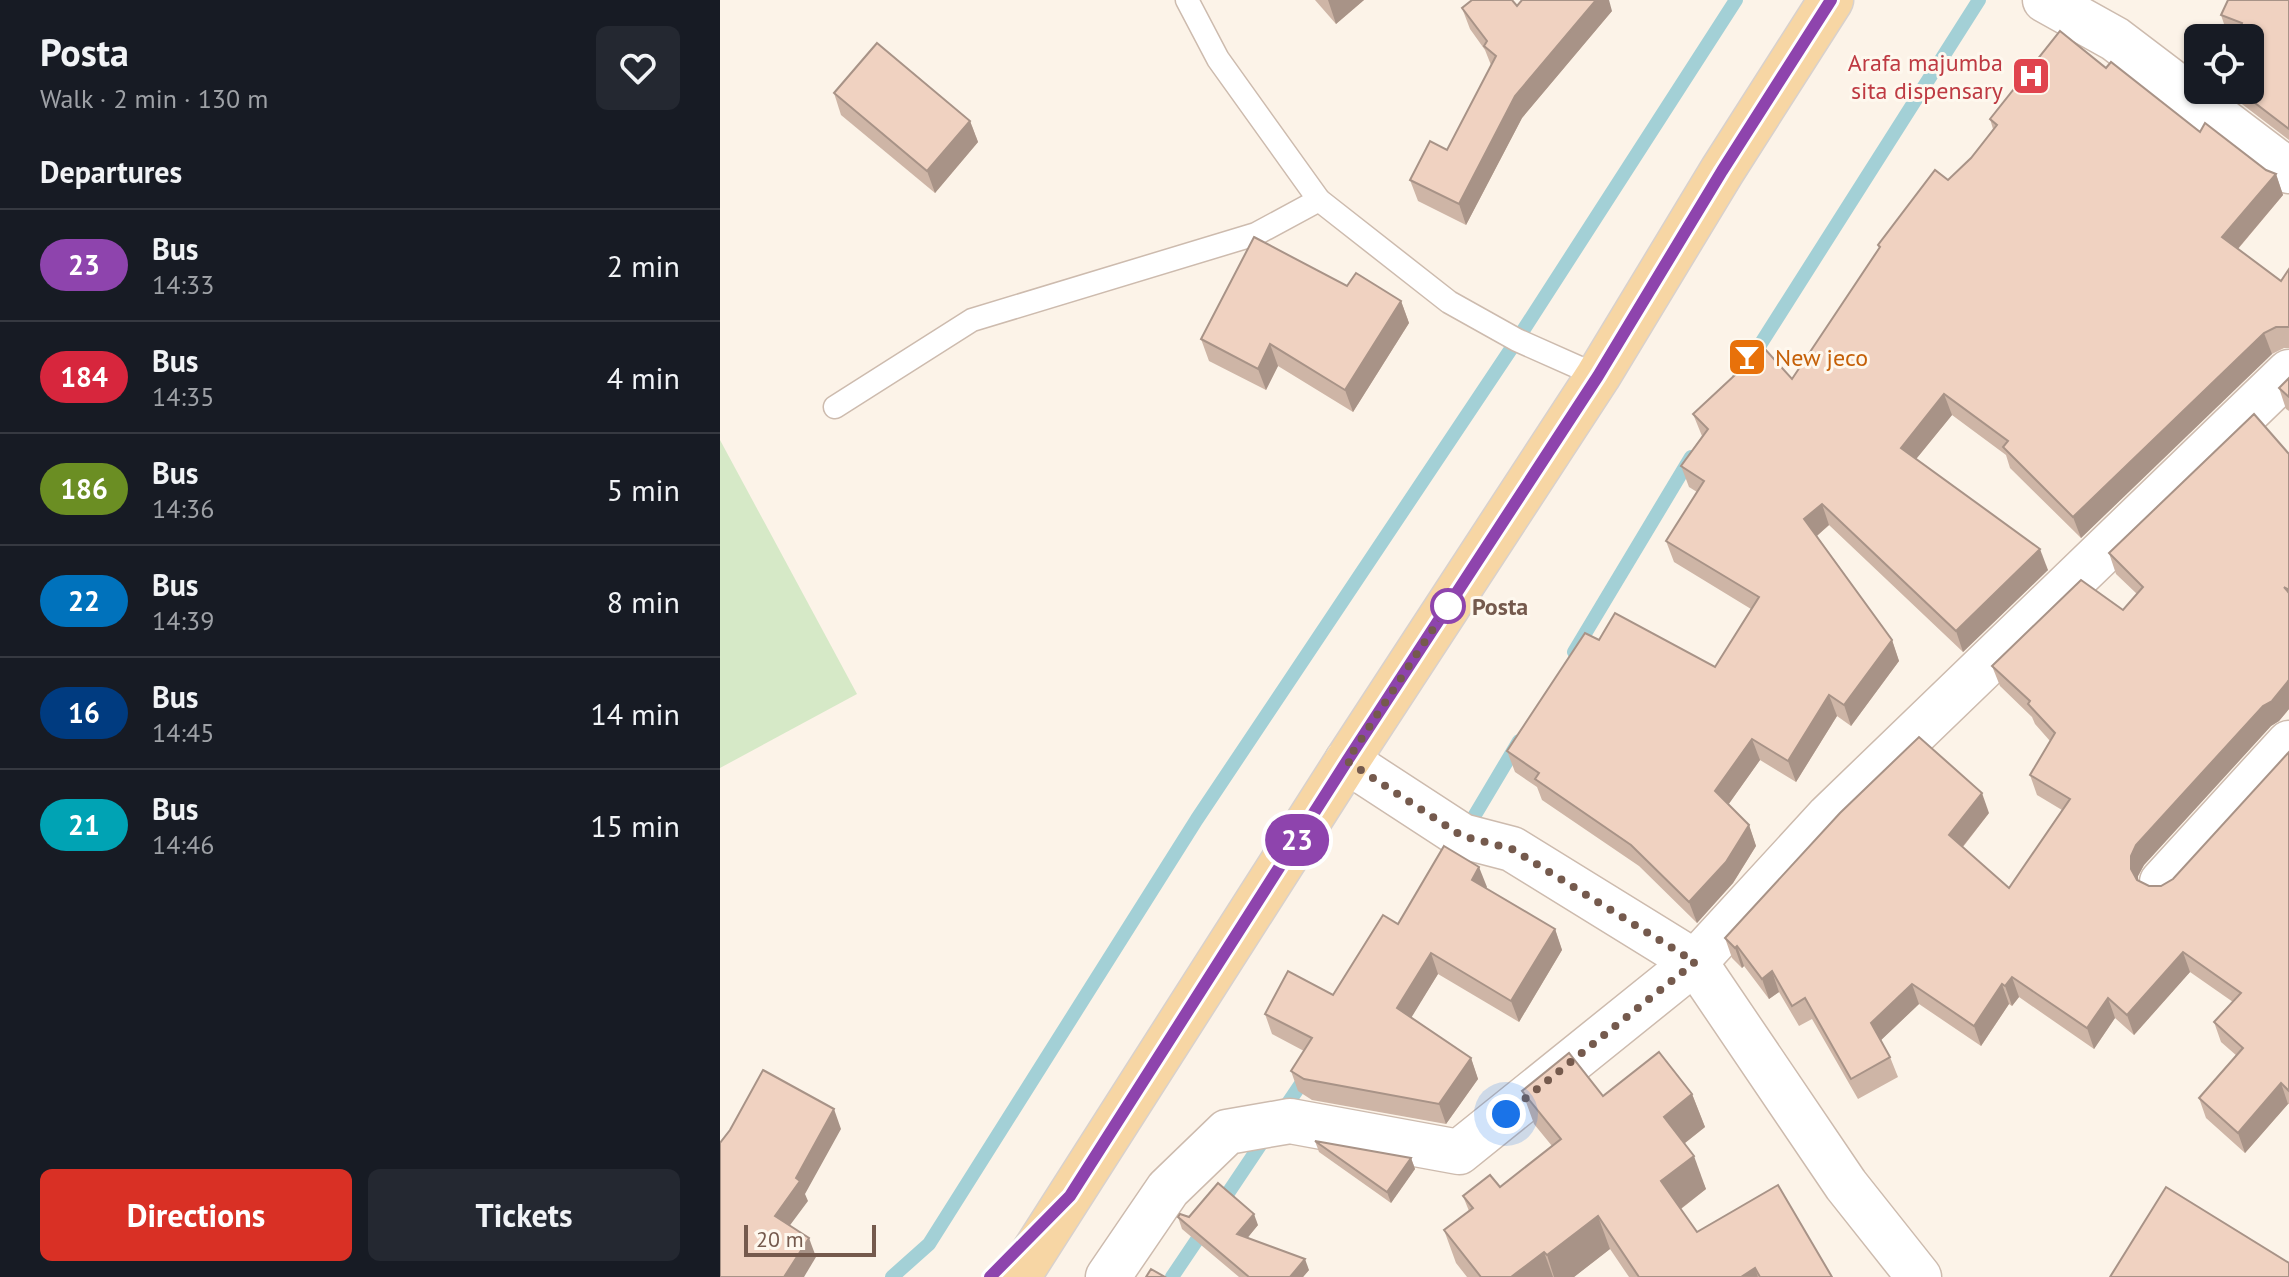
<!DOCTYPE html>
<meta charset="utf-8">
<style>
body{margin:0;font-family:"PT Sans",sans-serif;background:#242831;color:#f1f3f6;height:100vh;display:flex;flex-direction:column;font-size:30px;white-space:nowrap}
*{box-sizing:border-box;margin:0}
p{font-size:26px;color:#9ea1a6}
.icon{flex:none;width:44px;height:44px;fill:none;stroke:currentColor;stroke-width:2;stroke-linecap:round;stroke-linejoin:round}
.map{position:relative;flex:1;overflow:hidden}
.details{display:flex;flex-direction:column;background:#171b24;width:720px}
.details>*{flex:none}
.badge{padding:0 16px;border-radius:26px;font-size:28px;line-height:52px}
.tools{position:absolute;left:1464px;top:24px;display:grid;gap:16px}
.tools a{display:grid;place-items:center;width:80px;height:80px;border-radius:12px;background:#171b24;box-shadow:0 2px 6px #0004;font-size:40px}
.scale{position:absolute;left:24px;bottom:20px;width:132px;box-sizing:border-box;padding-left:8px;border:4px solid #755a4d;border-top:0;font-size:22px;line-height:28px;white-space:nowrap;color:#755a4d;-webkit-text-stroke:6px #fef8ee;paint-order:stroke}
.you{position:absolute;width:40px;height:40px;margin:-20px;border:6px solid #fff;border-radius:50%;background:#1a73e8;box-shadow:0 0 0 12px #1a73e833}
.map>.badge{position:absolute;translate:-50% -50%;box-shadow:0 0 0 4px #fff}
h2{padding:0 40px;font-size:30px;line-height:72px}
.round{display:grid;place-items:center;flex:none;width:84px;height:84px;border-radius:12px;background:#242831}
.overview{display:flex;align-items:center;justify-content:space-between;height:136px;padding:0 40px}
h1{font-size:38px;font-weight:700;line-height:60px}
.button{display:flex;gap:16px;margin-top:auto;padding:16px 40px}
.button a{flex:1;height:92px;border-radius:12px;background:#d93025;color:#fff;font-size:32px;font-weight:700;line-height:92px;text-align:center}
.button a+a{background:#242831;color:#f1f3f6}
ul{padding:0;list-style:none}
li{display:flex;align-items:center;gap:24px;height:112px;padding:0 40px;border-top:2px solid #363941}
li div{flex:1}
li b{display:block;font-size:30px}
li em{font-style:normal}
li .badge{min-width:88px;font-weight:700;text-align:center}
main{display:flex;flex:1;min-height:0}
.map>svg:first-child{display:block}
.green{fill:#d6e9c7}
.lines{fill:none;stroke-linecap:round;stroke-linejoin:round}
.stream{stroke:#a3d0d6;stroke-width:14}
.service-casing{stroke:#cdbbae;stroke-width:25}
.minor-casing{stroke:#cdbbae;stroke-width:47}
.primary-casing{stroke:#d8d1cd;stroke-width:47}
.service{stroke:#fff;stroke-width:22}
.minor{stroke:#fff;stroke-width:44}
.primary{stroke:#f7d6a4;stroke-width:44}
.wall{fill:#ceb5a6}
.shaded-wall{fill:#a89387}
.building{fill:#f0d2c1;stroke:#a89387;stroke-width:2}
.line-casing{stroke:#fff;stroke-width:18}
.line{stroke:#8e44ad;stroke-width:12}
.walk{stroke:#755a4d;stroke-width:8;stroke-dasharray:0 14.4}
.stop-dot{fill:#fff;stroke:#8e44ad;stroke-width:4}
.labels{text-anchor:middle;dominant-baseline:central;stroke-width:6;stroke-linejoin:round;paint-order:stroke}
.health-label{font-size:24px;fill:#be3a42;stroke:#fef8ee;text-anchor:end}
.food-label{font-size:24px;fill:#c56008;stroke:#fef8ee;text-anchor:start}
.stop-label{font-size:24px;font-weight:bold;fill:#755a4d;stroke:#fef8ee;text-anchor:start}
</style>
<main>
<section class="details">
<div class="overview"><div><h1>Posta</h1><p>Walk · 2 min · 130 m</p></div><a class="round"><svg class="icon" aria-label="heart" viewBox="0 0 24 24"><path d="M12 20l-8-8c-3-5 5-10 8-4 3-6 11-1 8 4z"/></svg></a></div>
<h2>Departures</h2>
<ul>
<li><span class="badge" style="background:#8e44ad;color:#fff">23</span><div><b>Bus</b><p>14:33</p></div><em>2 min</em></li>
<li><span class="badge" style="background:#d7263d;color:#fff">184</span><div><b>Bus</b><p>14:35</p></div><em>4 min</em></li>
<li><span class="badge" style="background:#6b8e23;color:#fff">186</span><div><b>Bus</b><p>14:36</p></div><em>5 min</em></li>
<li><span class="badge" style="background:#0072bc;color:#fff">22</span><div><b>Bus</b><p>14:39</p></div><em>8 min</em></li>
<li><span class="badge" style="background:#003b80;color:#fff">16</span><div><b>Bus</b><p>14:45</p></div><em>14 min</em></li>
<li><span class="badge" style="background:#00a3b4;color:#fff">21</span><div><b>Bus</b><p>14:46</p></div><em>15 min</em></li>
</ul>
<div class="button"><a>Directions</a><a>Tickets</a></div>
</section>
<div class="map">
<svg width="1569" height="1277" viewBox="0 0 1569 1277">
<rect width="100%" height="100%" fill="#fcf3e8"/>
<!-- green -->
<polygon class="green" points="0,440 137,694 0,768"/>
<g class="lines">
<!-- stream -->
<g class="stream">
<polyline points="1019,378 1259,0"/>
<polyline points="854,652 971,457"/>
<polyline points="746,830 799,741"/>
<polyline points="560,1115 587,1075"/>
<polyline points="498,1208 547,1135"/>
<polyline points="172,1277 209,1244 477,819 797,340 1016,0"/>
<polyline points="452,1277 487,1225"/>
</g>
<defs>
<g id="service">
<polyline points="467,0 498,59 599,200 729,302 797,340 878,376"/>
<polyline points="115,407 252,320 536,234 599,200"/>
</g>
<g id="minor">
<polyline points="1325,0 1395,39 1569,171"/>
<polyline points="627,761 742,836 792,849 975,962 1126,1185 1199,1277"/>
<polyline points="1442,882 1569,743"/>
<polyline points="388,1277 448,1189 507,1132 570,1121 739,1152 975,962 1109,816 1569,372"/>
</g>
<polyline id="primary" points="298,1277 627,761 878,376 1002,171 1111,0"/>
</defs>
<!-- service casing -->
<use href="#service" class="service-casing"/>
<!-- minor casing -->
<use href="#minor" class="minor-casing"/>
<!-- primary casing -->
<use href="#primary" class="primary-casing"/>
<!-- service -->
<use href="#service" class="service"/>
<!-- minor -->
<use href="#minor" class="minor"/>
<!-- primary -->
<use href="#primary" class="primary"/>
</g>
<!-- wall -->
<g class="wall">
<polygon points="595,0 644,0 616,24"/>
<polygon points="1569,0 1569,140 1514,98 1511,90 1530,90 1518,34 1506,30 1501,15"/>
<polygon points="797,6 892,11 802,118 746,225 698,201 690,180 727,150 771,65 765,50 750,29 742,8"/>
<polygon points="1386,68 1480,132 1546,170 1556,174 1563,195 1518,249 1561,281 1569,269 1569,348 1564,348 1552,354 1361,538 1290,468 1286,455 1232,415 1196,459 1328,570 1243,652 1109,525 1097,536 1172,640 1179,661 1131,726 1117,716 1076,782 1040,760 1008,805 1029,825 1036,846 1013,883 977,923 919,866 822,800 817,787 795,772 787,751 879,640 995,667 1031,609 954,562 946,541 977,492 969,487 961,466 982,436 973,414 1072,379 1159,248 1158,245 1251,158 1273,129 1270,119"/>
<polygon points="114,93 250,121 258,142 215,193 121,115"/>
<polygon points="627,286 681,301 689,323 633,412 558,366 546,390 489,361 481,339"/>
<polygon points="1569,378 1569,411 1566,409 1559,388"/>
<polygon points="1569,454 1569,709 1559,721 1551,726 1424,865 1418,876 1418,880 1429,886 1441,886 1453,879 1569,752 1569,1104 1568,1104 1525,1153 1486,1118 1479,1098 1517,1056 1501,1042 1494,1022 1513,1002 1470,972 1414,1035 1395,1018 1374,1049 1299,997 1292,1006 1289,1004 1261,1046 1199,1004 1161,1040 1170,1057 1178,1077 1138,1099 1092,1019 1079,1026 1059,992 1049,999 1024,966 1022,968 1012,958 1005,938 1269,813 1243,847 1289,888 1342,810 1317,795 1310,775 1330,741 1315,724 1312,717 1280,686 1272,666 1403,610 1417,594 1396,574 1389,553"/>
<polygon points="767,887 766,889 835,929 842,950 799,1022 718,974 691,1017 751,1058 758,1079 726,1124 592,1100 578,1091 571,1071 584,1051 552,1034 545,1014 613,995 678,924"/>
<polygon points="802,1091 883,1096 972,1094 985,1127 965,1143 986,1189 961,1209 977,1232 1112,1277 909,1277 890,1249 854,1277 747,1277 736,1263 724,1230 749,1211 743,1196 780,1187 832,1146 814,1124"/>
<polygon points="595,1141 691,1158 695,1169 671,1203 599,1152"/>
<polygon points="458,1217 469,1217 538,1225 527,1238 589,1270 583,1277 519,1277 462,1229"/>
</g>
<!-- shaded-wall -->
<g class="shaded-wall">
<polygon points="608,0 644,0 616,24"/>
<polygon points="876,0 889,0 892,11 802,118 746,225 739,204 795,96"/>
<polygon points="250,121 258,142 215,193 207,171"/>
<polygon points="1556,174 1563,195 1510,258 1502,237"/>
<polygon points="681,301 689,323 633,412 625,390"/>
<polygon points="1544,333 1552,354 1361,538 1353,517"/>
<polygon points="550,344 558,366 546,390 538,369"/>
<polygon points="1224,394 1232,415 1188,469 1181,448"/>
<polygon points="1102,504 1109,525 1092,540 1084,519"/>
<polygon points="1320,549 1328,570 1243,652 1236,631"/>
<polygon points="1172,640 1179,661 1131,726 1124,705"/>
<polygon points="1569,680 1569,709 1559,721 1551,726 1424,865 1418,876 1418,889 1411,869 1411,856 1416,845 1543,706"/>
<polygon points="1109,695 1117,716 1076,782 1068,761"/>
<polygon points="1032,739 1040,760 1003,812 995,791"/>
<polygon points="1262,793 1269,813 1236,855 1229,835"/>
<polygon points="1029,825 1036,846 1013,883 977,923 969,902"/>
<polygon points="759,867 767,887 759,901 752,880"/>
<polygon points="835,929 842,950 799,1022 791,1001"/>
<polygon points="1017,946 1024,966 1022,968 1015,948"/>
<polygon points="1463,952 1470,972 1414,1035 1407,1015"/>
<polygon points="711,953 718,974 685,1028 677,1008"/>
<polygon points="1052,971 1059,992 1049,999 1042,979"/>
<polygon points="1292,977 1299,997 1292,1006 1285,986"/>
<polygon points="1192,984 1199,1004 1158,1043 1151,1023"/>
<polygon points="1282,984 1289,1004 1261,1046 1254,1026"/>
<polygon points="1388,998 1395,1018 1374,1049 1367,1028"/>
<polygon points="751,1058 758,1079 726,1124 719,1104"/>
<polygon points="1561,1083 1568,1104 1525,1153 1518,1133"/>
<polygon points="972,1094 985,1127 956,1150 944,1117"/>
<polygon points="114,1109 121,1129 85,1194 88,1201 62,1236 55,1216"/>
<polygon points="974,1156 986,1189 954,1214 941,1181"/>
<polygon points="691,1158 695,1169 671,1203 667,1192"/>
<polygon points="534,1214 538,1225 521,1246 517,1234"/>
<polygon points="878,1216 890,1249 854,1277 834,1277 827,1255"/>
<polygon points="89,1238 96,1257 84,1277 64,1277"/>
<polygon points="824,1252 833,1277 791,1277"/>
<polygon points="585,1259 589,1270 583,1277 570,1277"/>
<polygon points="1035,1268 1038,1277 1021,1277"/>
</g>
<!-- building -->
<g class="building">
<polygon points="752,0 792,0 797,6 802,0 876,0 795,96 739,204 690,180 710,141 727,150 776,56 764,46 767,41 742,8"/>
<polygon points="1508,0 1569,0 1569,129 1518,90 1530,90 1530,38 1516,38 1522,23 1501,15"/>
<polygon points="1340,31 1386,68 1391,62 1480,132 1485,123 1546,170 1556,174 1502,237 1561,281 1569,269 1569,327 1556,327 1544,333 1353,517 1283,447 1288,441 1224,394 1181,448 1320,549 1236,631 1102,504 1084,519 1172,640 1124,705 1109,695 1068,761 1032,739 995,791 1029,825 1006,862 969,902 911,845 815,779 819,773 787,751 865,633 879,640 895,613 995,667 1039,597 946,541 984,481 961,466 988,429 973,414 1044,348 1072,379 1160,247 1158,245 1215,170 1228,180 1251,158 1277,125 1270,119"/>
<polygon points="157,43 250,121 207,171 114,93"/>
<polygon points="534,237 627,286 636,273 681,301 625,390 550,344 538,369 481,339"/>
<polygon points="1569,378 1569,397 1559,388"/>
<polygon points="1534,414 1569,454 1569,590 1564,587 1569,593 1569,680 1552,701 1543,706 1416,845 1411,856 1411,869 1417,880 1429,886 1441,886 1453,879 1569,752 1569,1091 1561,1083 1518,1133 1479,1098 1523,1048 1494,1022 1521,993 1463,952 1407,1015 1388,998 1367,1028 1292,977 1285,986 1282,984 1254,1026 1192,984 1151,1023 1170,1057 1131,1079 1085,998 1072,1006 1052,971 1042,979 1017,946 1015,948 1005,938 1120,813 1199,737 1262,793 1229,835 1289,888 1350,799 1310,775 1335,733 1308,704 1310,701 1272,666 1361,580 1403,610 1423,587 1389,553"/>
<polygon points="724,846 759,867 752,880 835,929 791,1001 711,953 677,1008 751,1058 719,1104 584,1079 571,1071 592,1038 545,1014 568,971 613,995 663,915 678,924"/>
<polygon points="939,1052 972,1094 944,1117 974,1156 941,1181 977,1232 1058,1185 1112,1277 1040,1277 1035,1268 1021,1277 919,1277 878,1216 827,1255 824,1252 791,1277 761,1277 724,1230 753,1208 743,1196 770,1175 780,1187 841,1139 802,1091 849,1053 883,1096"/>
<polygon points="43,1070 114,1109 76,1178 80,1181 55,1216 89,1238 64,1277 0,1277 0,1143 10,1130"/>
<polygon points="595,1141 691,1158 667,1192"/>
<polygon points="498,1183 534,1214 517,1234 585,1259 570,1277 529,1277 458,1217 460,1214 469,1217"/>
<polygon points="1446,1187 1569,1263 1569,1277 1390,1277"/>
<polygon points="431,1269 445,1277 426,1277"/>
</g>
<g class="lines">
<defs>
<polyline id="line" points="270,1277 350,1196 627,761 878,376 1002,171 1111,0"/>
</defs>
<!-- line casing -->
<use href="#line" class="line-casing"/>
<!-- line -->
<use href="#line" class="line"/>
<!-- walk -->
<polyline class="walk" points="728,606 627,761 742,836 792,849 975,962 786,1114"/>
</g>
<!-- icons -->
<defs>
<symbol id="hospital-square" viewBox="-11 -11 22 22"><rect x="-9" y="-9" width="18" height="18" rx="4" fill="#e0444e" stroke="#fef8ee"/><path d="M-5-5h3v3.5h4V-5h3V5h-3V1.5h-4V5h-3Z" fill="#fff"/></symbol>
<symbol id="bar-square" viewBox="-11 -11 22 22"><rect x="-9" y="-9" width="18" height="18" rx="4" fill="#e8710a" stroke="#fef8ee"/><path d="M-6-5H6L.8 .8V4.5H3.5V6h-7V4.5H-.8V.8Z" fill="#fff"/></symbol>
</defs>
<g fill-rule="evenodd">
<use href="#hospital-square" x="1289" y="54" width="44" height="44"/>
<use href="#bar-square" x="1005" y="335" width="44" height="44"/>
</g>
<!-- markers -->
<circle class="stop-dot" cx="728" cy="606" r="16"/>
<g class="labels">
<!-- health labels -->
<g class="health-label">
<text x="1283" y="62">Arafa majumba<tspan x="1283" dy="28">sita dispensary</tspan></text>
</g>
<!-- food labels -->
<g class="food-label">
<text x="1055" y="357">New jeco</text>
</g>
<!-- stop labels -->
<g class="stop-label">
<text x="752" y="606">Posta</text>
</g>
</g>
</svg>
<div class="tools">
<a><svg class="icon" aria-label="locate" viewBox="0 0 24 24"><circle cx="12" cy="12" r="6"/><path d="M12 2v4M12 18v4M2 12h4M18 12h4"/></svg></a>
</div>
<div class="scale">20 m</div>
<div class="you" style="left:786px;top:1114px"></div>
<b class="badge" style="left:577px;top:840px;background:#8e44ad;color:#fff">23</b>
</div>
</main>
